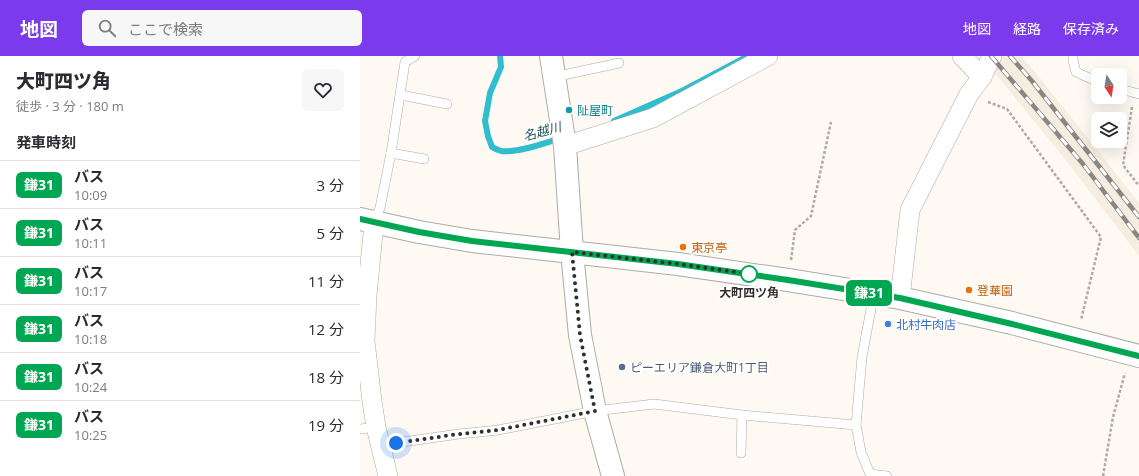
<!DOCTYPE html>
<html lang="ja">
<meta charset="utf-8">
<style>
body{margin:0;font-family:"Open Sans","Noto Sans JP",sans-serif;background:#f7f7f7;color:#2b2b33;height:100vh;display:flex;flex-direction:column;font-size:15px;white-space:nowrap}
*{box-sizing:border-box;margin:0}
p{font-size:13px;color:#7c7c81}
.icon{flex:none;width:22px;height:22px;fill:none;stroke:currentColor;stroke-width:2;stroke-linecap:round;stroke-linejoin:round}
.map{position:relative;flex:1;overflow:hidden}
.drawer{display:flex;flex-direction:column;background:#fff;width:360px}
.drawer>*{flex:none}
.badge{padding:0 8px;border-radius:6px;font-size:14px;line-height:26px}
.needle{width:26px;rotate:168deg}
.controls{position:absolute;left:731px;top:12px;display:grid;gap:8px}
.controls a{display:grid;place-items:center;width:36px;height:36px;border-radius:6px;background:#fff;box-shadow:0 4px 16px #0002;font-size:20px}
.you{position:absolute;width:20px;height:20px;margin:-10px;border:3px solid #fff;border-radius:50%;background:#1a73e8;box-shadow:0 0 0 6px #1a73e833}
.map>.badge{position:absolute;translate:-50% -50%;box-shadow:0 0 0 2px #fff}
h2{padding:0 16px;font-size:15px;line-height:36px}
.round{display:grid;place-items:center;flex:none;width:42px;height:42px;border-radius:6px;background:#f7f7f7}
.headline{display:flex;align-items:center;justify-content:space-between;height:68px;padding:0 16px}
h1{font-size:19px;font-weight:800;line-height:30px}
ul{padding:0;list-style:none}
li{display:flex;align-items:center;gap:12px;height:48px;padding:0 16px;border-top:1px solid #e1e1e2}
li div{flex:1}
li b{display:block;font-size:15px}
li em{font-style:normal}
li .badge{min-width:44px;font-weight:700;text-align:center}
header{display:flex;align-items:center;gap:24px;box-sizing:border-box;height:56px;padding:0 20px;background:#7c3aed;color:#fff}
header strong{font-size:19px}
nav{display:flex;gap:22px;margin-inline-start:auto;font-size:14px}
.search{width:280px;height:36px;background:#f7f7f7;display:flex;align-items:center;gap:10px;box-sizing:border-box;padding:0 14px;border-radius:6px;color:#7c7c81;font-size:15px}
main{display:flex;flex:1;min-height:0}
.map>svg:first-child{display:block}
.built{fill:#f5eddf}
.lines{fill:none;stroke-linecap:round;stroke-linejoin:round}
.stream{stroke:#30bdce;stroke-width:6}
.service-casing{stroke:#afaba5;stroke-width:10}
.minor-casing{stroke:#afaba5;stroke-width:20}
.tertiary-casing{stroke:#afaba5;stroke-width:24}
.secondary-casing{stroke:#afaba5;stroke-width:24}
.path{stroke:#aeaba5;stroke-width:2.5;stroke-dasharray:3 2;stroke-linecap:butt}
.service{stroke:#fff;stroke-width:9}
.minor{stroke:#fff;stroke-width:19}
.tertiary{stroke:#fff;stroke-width:22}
.secondary{stroke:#fff;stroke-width:22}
.rail-casing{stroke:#8a8782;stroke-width:4.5}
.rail{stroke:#fff;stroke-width:3;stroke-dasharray:9;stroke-linecap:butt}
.line-casing{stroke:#fff;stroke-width:9}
.line{stroke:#00a651;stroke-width:6}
.walk{stroke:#302f2c;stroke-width:4;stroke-dasharray:0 7.2}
.culture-dot{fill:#0f9aa8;stroke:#fff;stroke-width:1.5}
.food-dot{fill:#e8710a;stroke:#fff;stroke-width:1.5}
.stop-dot{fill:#fff;stroke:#00a651;stroke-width:2}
.shop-dot{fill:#3f7fe0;stroke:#fff;stroke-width:1.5}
.service-dot{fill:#5c6f8a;stroke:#fff;stroke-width:1.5}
.labels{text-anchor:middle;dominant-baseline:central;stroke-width:4;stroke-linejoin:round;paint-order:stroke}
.culture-label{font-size:12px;fill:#0d838f;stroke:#fff;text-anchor:start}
.food-label{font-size:12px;fill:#c56008;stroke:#fff;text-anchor:start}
.stop-label{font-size:12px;font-weight:bold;fill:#302f2c;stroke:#fff}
.shop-label{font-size:12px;fill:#366cbe;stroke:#fff;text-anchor:start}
.service-label{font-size:12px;fill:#4e5e75;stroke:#fff;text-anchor:start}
.water-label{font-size:13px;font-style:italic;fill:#1e555c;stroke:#fff}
</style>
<header>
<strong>地図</strong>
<div class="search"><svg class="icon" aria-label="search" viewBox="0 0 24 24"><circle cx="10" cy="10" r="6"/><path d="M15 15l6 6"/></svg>ここで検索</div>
<nav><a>地図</a><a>経路</a><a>保存済み</a></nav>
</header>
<main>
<section class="drawer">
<div class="headline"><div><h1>大町四ツ角</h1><p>徒歩 · 3 分 · 180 m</p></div><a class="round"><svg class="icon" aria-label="heart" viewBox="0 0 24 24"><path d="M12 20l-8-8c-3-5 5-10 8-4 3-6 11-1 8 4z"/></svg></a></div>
<h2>発車時刻</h2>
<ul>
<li><span class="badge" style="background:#00a651;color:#fff">鎌31</span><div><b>バス</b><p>10:09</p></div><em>3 分</em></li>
<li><span class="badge" style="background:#00a651;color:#fff">鎌31</span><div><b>バス</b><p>10:11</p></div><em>5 分</em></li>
<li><span class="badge" style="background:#00a651;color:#fff">鎌31</span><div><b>バス</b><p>10:17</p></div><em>11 分</em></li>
<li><span class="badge" style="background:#00a651;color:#fff">鎌31</span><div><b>バス</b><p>10:18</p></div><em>12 分</em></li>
<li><span class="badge" style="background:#00a651;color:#fff">鎌31</span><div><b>バス</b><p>10:24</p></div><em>18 分</em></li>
<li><span class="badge" style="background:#00a651;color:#fff">鎌31</span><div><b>バス</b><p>10:25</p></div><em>19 分</em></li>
</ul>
</section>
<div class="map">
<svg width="779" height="420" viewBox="0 0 779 420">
<rect width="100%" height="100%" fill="#fef9f2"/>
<!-- built -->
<polygon class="built" points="621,0 662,0 739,96 779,147 779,200 705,103"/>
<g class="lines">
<!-- stream -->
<g class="stream">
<path d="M140,0L141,11L130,37L125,65L128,80L132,91C135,93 138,94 141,95C158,97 185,87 201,82"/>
<polyline points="254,65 324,34 388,0"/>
</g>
<defs>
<g id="service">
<polyline points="713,0 713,4 716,16 738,26"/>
<polyline points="194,21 259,7"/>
<polyline points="760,33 779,38"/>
<polyline points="41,39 87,48"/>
<polyline points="31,97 64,103"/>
<polyline points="14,167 20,152 31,97 45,6 55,0"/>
<polyline points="514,237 502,301 496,369 501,396 510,418 527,420"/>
<polyline points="0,373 16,371"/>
<polyline points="21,389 99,378 138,374 235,355 294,348 382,359 496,369"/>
<polyline points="381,397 382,359"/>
</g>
<g id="minor">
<polyline points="602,0 622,21"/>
<polyline points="205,90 293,62 408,0"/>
<polyline points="14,167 7,239 5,285 12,345 16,371 28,420"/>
<polyline points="540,242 550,154 609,38 622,21 632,0"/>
</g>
<polyline id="tertiary" points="191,0 205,90 212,196 220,279 235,355 253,420"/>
<polyline id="secondary" points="0,163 59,176 112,185 318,208 428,224 540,242 652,267 779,300"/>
</defs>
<!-- service casing -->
<use href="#service" class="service-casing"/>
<!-- minor casing -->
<use href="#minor" class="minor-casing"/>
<!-- tertiary casing -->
<use href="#tertiary" class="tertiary-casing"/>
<!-- secondary casing -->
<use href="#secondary" class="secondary-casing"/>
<!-- path -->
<g class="path">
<polyline points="628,46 647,53 741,181 721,264"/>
<polyline points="772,51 763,109 779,130"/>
<polyline points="431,204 435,174 451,160 471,66"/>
<polyline points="743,420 753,361 765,317"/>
</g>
<!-- service -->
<use href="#service" class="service"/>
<!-- minor -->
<use href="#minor" class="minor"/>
<!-- tertiary -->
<use href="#tertiary" class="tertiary"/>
<!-- secondary -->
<use href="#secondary" class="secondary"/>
<defs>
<g id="rail">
<polyline points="631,0 723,108 779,182"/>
<polyline points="650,0 672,25 779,161"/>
</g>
</defs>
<!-- rail casing -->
<use href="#rail" class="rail-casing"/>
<!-- rail -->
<use href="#rail" class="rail"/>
</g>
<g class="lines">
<defs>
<polyline id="line" points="0,163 59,176 112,185 318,208 428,224 540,242 652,268 779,300"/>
</defs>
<!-- line casing -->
<use href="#line" class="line-casing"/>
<!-- line -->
<use href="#line" class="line"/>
<!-- walk -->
<polyline class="walk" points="36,387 99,378 138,374 235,355 220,279 212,196 318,208 396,219 389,218"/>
</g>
<!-- markers -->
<circle class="culture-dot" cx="209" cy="54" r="4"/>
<g class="food-dot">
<circle cx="323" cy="191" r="4"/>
<circle cx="609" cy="234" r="4"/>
</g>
<circle class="stop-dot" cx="389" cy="218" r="8"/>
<circle class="shop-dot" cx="528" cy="268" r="4"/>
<circle class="service-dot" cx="262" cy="311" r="4"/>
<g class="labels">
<!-- culture labels -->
<g class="culture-label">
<text x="217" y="54">阯屋町</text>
</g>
<!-- food labels -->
<g class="food-label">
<text x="331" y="191">東京亭</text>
<text x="617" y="234">登華園</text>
</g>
<!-- stop labels -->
<g class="stop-label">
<text x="389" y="236">大町四ツ角</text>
</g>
<!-- shop labels -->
<g class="shop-label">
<text x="536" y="268">北村牛肉店</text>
</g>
<!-- service labels -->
<g class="service-label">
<text x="270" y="311">ピーエリア鎌倉大町1丁目</text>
</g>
<!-- water labels -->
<g class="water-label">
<text transform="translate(182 75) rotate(-15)">名越川</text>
</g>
</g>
</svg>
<div class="controls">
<a><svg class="needle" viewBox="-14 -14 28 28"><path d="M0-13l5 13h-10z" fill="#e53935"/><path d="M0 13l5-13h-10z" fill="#7c7c81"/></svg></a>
<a><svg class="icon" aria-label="layers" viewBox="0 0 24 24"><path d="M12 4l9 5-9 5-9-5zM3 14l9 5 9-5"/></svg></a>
</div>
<div class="you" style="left:36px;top:387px"></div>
<b class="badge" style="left:509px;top:237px;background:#00a651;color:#fff">鎌31</b>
</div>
</main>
